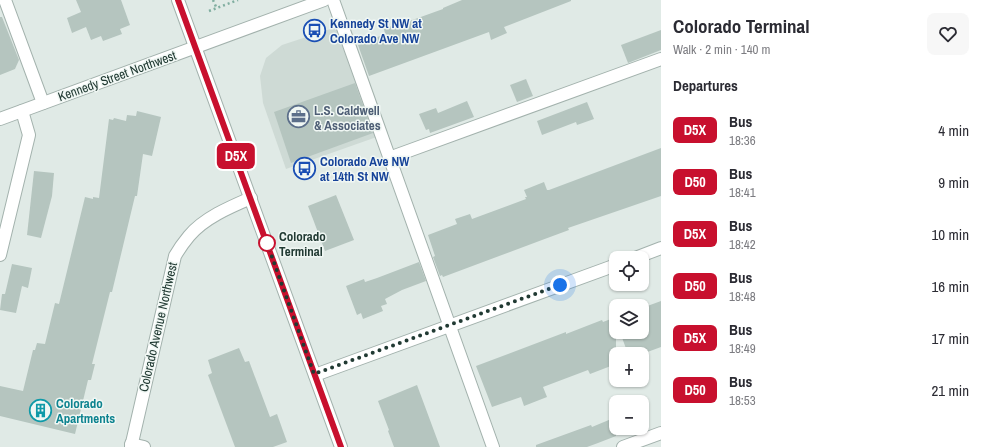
<!DOCTYPE html>
<meta charset="utf-8">
<style>
body{margin:0;font-family:"Archivo Narrow",sans-serif;background:#f7f7f7;color:#2b2b33;height:100vh;display:flex;flex-direction:column;font-size:15px;white-space:nowrap}
*{box-sizing:border-box;margin:0}
p{font-size:13px;color:#7c7c81}
.icon{flex:none;width:22px;height:22px;fill:none;stroke:currentColor;stroke-width:2;stroke-linecap:round;stroke-linejoin:round}
.map{position:relative;flex:1;overflow:hidden}
.drawer{display:flex;flex-direction:column;background:#fff;width:320px}
.drawer>*{flex:none}
.badge{padding:0 8px;border-radius:6px;font-size:14px;line-height:26px}
.buttons{position:absolute;left:609px;top:251px;display:grid;gap:8px}
.buttons a{display:grid;place-items:center;width:40px;height:40px;border-radius:8px;background:#fff;box-shadow:0 1px 3px #0004;font-size:20px}
.you{position:absolute;width:20px;height:20px;margin:-10px;border:3px solid #fff;border-radius:50%;background:#1a73e8;box-shadow:0 0 0 6px #1a73e833}
.map>.badge{position:absolute;translate:-50% -50%;box-shadow:0 0 0 2px #fff}
h2{padding:0 12px;font-size:15px;line-height:36px}
.round{display:grid;place-items:center;flex:none;width:42px;height:42px;border-radius:8px;background:#f7f7f7}
.summary{display:flex;align-items:center;justify-content:space-between;height:68px;padding:0 12px}
h1{font-size:19px;font-weight:800;line-height:30px}
ul{padding:0;list-style:none}
li{display:flex;align-items:center;gap:12px;height:52px;padding:0 12px}
li div{flex:1}
li b{display:block;font-size:15px}
li em{font-style:normal}
li .badge{min-width:44px;font-weight:700;text-align:center}
main{display:flex;flex:1;min-height:0}
.map>svg:first-child{display:block}
.built{fill:#cedad5}
.building{fill:#b5c5bf}
.lines{fill:none;stroke-linecap:round;stroke-linejoin:round}
.minor-casing{stroke:#a3b2ad;stroke-width:14}
.path{stroke:#80aea0;stroke-width:2.5;stroke-dasharray:2 3;stroke-linecap:butt}
.minor{stroke:#fff;stroke-width:12}
.line-casing{stroke:#fff;stroke-width:9}
.line{stroke:#c8102e;stroke-width:6}
.walk{stroke:#213a33;stroke-width:4;stroke-dasharray:0 7.2}
.stop-dot{fill:#fff;stroke:#c8102e;stroke-width:2}
.labels{text-anchor:middle;dominant-baseline:central;stroke-width:3;stroke-linejoin:round;paint-order:stroke}
.transit-label{font-size:13px;font-weight:bold;fill:#164399;stroke:#f0f7f4;text-anchor:start}
.street-label{font-size:13px;fill:#213a33;stroke:#f0f7f4}
.service-label{font-size:13px;font-weight:bold;fill:#4e5e75;stroke:#f0f7f4;text-anchor:start}
.stop-label{font-size:13px;font-weight:bold;fill:#213a33;stroke:#f0f7f4;text-anchor:start}
.culture-label{font-size:13px;font-weight:bold;fill:#0d838f;stroke:#f0f7f4;text-anchor:start}
</style>
<main>
<div class="map">
<svg width="661" height="447" viewBox="0 0 661 447">
<rect width="100%" height="100%" fill="#e0eae6"/>
<!-- built -->
<polygon class="built" points="349,23 388,133 286,169 263,103 260,76 266,58 282,45"/>
<!-- building -->
<g class="building">
<polygon points="76,0 121,0 130,25 120,29 122,34 103,41 101,36 91,40 86,27 72,33 67,18 81,12"/>
<polygon points="462,0 571,0 571,1 504,27 507,33 491,40 489,32 369,76 358,45 385,34 384,29 404,21 404,23 443,9 443,8"/>
<polygon points="0,17 2,17 19,60 15,69 0,75"/>
<polygon points="661,30 661,50 628,63 621,45"/>
<polygon points="526,79 533,96 517,102 510,85"/>
<polygon points="355,83 373,133 291,163 274,112"/>
<polygon points="467,101 474,117 430,133 429,129 426,130 419,114 436,108 438,113"/>
<polygon points="587,102 594,119 577,125 576,122 542,135 537,121"/>
<polygon points="137,111 161,117 152,156 143,154 137,196 135,196 112,292 110,292 92,364 95,364 91,380 88,380 75,434 0,416 0,386 23,391 33,350 35,350 37,343 45,344 55,303 59,304 85,197 93,199 93,197 99,198 109,119 113,120 114,118 126,121 127,115 136,116"/>
<polygon points="661,148 661,196 568,228 569,230 542,240 443,277 442,275 440,276 433,257 435,256 428,235 457,224 455,219 470,214 472,219 526,199 525,197 527,197 524,190 544,182 547,190 549,190"/>
<polygon points="34,171 54,173 52,196 41,238 27,235"/>
<polygon points="336,195 354,240 325,251 308,206"/>
<polygon points="419,262 426,281 402,290 385,299 387,304 381,306 383,311 363,319 361,313 357,315 346,286 364,279 365,282 377,278"/>
<polygon points="12,264 32,268 28,288 22,286 16,313 0,310 2,294 5,294"/>
<polygon points="661,301 661,347 642,354 628,354 620,332 642,332 642,308"/>
<polygon points="616,317 616,364 590,374 588,370 543,387 547,397 524,406 521,397 492,407 476,366 566,332 566,334 602,320 603,322"/>
<polygon points="239,348 245,362 249,361 270,417 277,414 287,442 273,447 235,447 208,375 212,373 208,360"/>
<polygon points="417,385 440,447 394,447 388,431 389,430 378,401"/>
<polygon points="616,417 616,436 598,443 587,447 536,447 536,445 591,425 592,427"/>
</g>
<g class="lines">
<defs>
<g id="minor">
<polyline points="5,0 43,103"/>
<polyline points="178,0 341,447"/>
<polyline points="333,0 493,447"/>
<path d="M0,119C108,79 216,39 324,0"/>
<polyline points="389,158 661,59"/>
<polyline points="0,255 29,135 22,111"/>
<polyline points="635,258 661,248"/>
<polyline points="315,375 616,265"/>
<polyline points="131,444 144,447"/>
<path d="M131,447L175,256C179,249 184,242 189,236C204,218 230,207 251,198"/>
<polyline points="623,447 661,433"/>
</g>
</defs>
<!-- minor casing -->
<use href="#minor" class="minor-casing"/>
<!-- path -->
<g class="path">
<polyline points="213,0 217,9"/>
<polyline points="209,11 238,0"/>
</g>
<!-- minor -->
<use href="#minor" class="minor"/>
</g>
<g class="lines">
<defs>
<polyline id="line" points="178,0 341,447"/>
</defs>
<!-- line casing -->
<use href="#line" class="line-casing"/>
<!-- line -->
<use href="#line" class="line"/>
<!-- walk -->
<polyline class="walk" points="267,243 314,374 560,285"/>
</g>
<!-- icons -->
<defs>
<symbol id="bus-ring" viewBox="-11 -11 22 22"><circle r="9.5" fill="#f0f7f4" stroke="#1a4fb4" stroke-width="1.5"/><path d="M-5-6H5V4H4V6H2V4H-2V6H-4V4H-5ZM-3.5-4V0h7V-4ZM-3.5 1.2v1.5H-2V1.2ZM2 1.2v1.5H3.5V1.2Z" fill="#1a4fb4"/></symbol>
<symbol id="office-ring" viewBox="-11 -11 22 22"><circle r="9.5" fill="#f0f7f4" stroke="#5c6f8a" stroke-width="1.5"/><path d="M-6-3h4V-5.5h4V-3h4V5H-6ZM-1-4.5V-3h2v-1.5ZM-6 0V1H6V0Z" fill="#5c6f8a"/></symbol>
<symbol id="building-ring" viewBox="-11 -11 22 22"><circle r="9.5" fill="#f0f7f4" stroke="#0f9aa8" stroke-width="1.5"/><path d="M-4-6H4V6H1V3H-1V6H-4ZM-2.5-4.3h1.7v1.8h-1.7ZM.8-4.3h1.7v1.8H.8ZM-2.5-1h1.7V.8h-1.7ZM.8-1h1.7V.8H.8Z" fill="#0f9aa8"/></symbol>
</defs>
<g fill-rule="evenodd">
<use href="#bus-ring" x="302" y="18" width="25" height="25"/>
<use href="#office-ring" x="286" y="104" width="25" height="25"/>
<use href="#bus-ring" x="292" y="156" width="25" height="25"/>
<use href="#building-ring" x="28" y="398" width="25" height="25"/>
</g>
<!-- markers -->
<circle class="stop-dot" cx="267" cy="243" r="8"/>
<g class="labels">
<!-- transit labels -->
<g class="transit-label">
<text x="330" y="23">Kennedy St NW at<tspan x="330" dy="15">Colorado Ave NW</tspan></text>
<text x="320" y="161">Colorado Ave NW<tspan x="320" dy="15">at 14th St NW</tspan></text>
</g>
<!-- street labels -->
<g class="street-label">
<text transform="translate(117 76) rotate(-20)">Kennedy Street Northwest</text>
<text transform="translate(158 327) rotate(-77)">Colorado Avenue Northwest</text>
</g>
<!-- service labels -->
<g class="service-label">
<text x="314" y="110">L.S. Caldwell<tspan x="314" dy="15">&amp; Associates</tspan></text>
</g>
<!-- stop labels -->
<g class="stop-label">
<text x="279" y="236">Colorado<tspan x="279" dy="15">Terminal</tspan></text>
</g>
<!-- culture labels -->
<g class="culture-label">
<text x="56" y="403">Colorado<tspan x="56" dy="15">Apartments</tspan></text>
</g>
</g>
</svg>
<div class="buttons">
<a><svg class="icon" aria-label="locate" viewBox="0 0 24 24"><circle cx="12" cy="12" r="6"/><path d="M12 2v4M12 18v4M2 12h4M18 12h4"/></svg></a>
<a><svg class="icon" aria-label="layers" viewBox="0 0 24 24"><path d="M12 4l9 5-9 5-9-5zM3 14l9 5 9-5"/></svg></a>
<a>+</a>
<a>−</a>
</div>
<div class="you" style="left:560px;top:285px"></div>
<b class="badge" style="left:236px;top:156px;background:#c8102e;color:#fff">D5X</b>
</div>
<section class="drawer">
<div class="summary"><div><h1>Colorado Terminal</h1><p>Walk · 2 min · 140 m</p></div><a class="round"><svg class="icon" aria-label="heart" viewBox="0 0 24 24"><path d="M12 20l-8-8c-3-5 5-10 8-4 3-6 11-1 8 4z"/></svg></a></div>
<h2>Departures</h2>
<ul>
<li><span class="badge" style="background:#c8102e;color:#fff">D5X</span><div><b>Bus</b><p>18:36</p></div><em>4 min</em></li>
<li><span class="badge" style="background:#c8102e;color:#fff">D50</span><div><b>Bus</b><p>18:41</p></div><em>9 min</em></li>
<li><span class="badge" style="background:#c8102e;color:#fff">D5X</span><div><b>Bus</b><p>18:42</p></div><em>10 min</em></li>
<li><span class="badge" style="background:#c8102e;color:#fff">D50</span><div><b>Bus</b><p>18:48</p></div><em>16 min</em></li>
<li><span class="badge" style="background:#c8102e;color:#fff">D5X</span><div><b>Bus</b><p>18:49</p></div><em>17 min</em></li>
<li><span class="badge" style="background:#c8102e;color:#fff">D50</span><div><b>Bus</b><p>18:53</p></div><em>21 min</em></li>
</ul>
</section>
</main>
